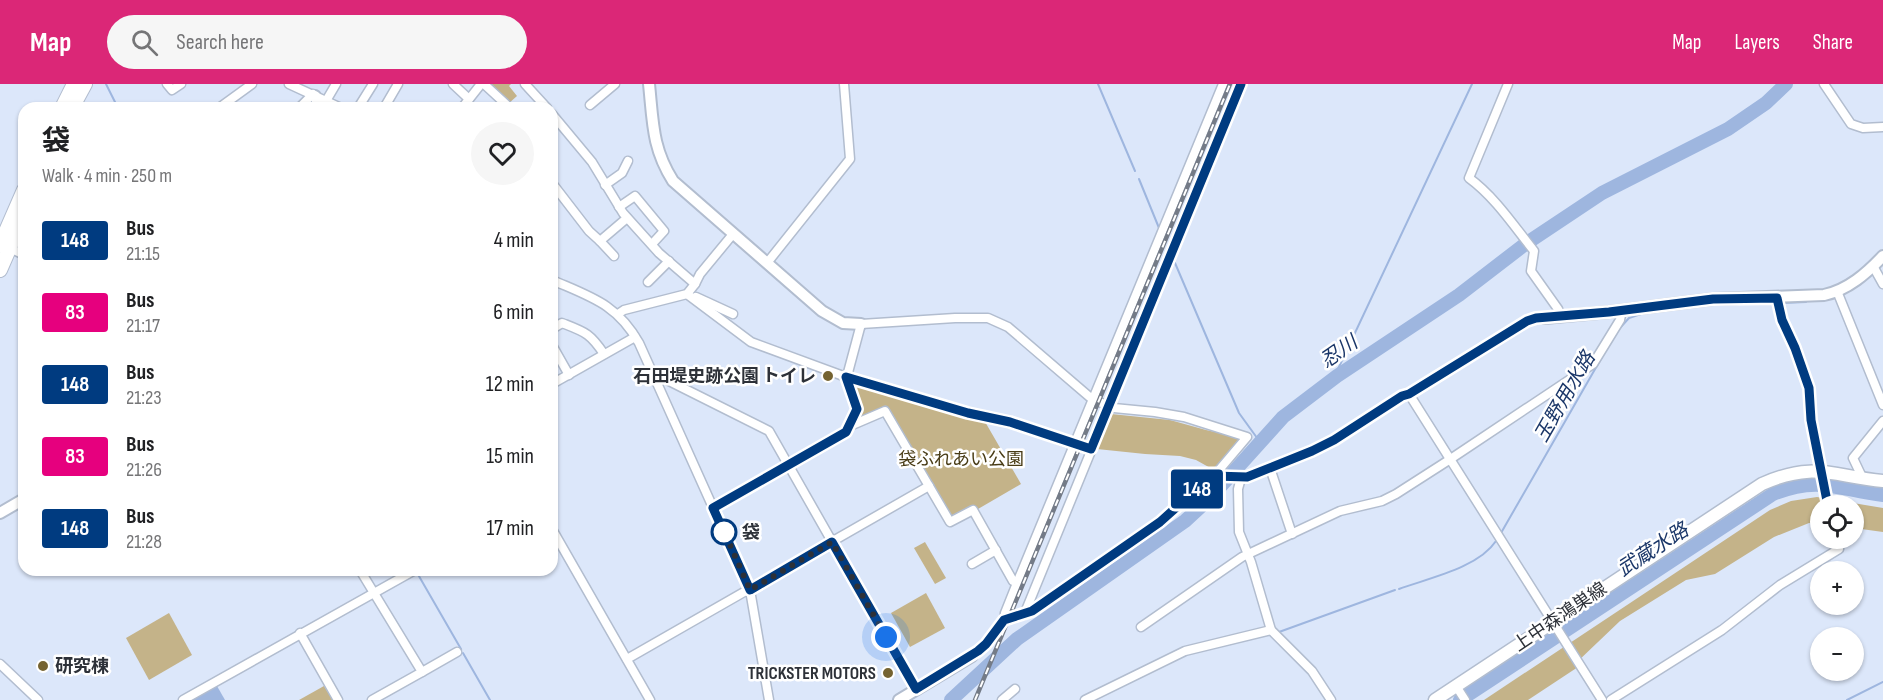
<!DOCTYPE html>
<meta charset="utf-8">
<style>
body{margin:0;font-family:"Sofia Sans Condensed","Noto Sans JP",sans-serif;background:#f6f6f6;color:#202124;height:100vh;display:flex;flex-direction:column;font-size:22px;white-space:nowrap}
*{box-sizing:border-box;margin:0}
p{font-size:20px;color:#757577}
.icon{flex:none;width:33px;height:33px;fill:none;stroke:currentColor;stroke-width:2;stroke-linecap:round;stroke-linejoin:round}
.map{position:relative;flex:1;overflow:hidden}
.sheet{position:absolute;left:18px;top:18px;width:540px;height:474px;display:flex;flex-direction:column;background:#fff;border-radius:18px;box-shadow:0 2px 4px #0004}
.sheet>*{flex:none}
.badge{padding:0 12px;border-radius:4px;font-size:21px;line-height:39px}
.fabs{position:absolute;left:1810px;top:411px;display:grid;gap:12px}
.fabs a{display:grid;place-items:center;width:54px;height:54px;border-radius:50%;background:#fff;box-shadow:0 2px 4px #0004;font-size:30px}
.you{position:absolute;width:30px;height:30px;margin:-15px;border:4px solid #fff;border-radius:50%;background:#1a73e8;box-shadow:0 0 0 9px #1a73e833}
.map>.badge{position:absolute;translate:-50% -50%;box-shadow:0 0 0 3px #fff}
.round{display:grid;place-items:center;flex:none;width:63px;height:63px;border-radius:32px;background:#f6f6f6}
.overview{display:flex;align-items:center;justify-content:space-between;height:102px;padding:0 24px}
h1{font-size:28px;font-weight:700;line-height:45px}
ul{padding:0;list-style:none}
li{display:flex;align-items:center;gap:18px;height:72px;padding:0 24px}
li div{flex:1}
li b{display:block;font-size:22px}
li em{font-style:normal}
li .badge{min-width:66px;font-weight:700;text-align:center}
header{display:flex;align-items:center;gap:36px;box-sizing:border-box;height:84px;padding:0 30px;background:#db2777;color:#fff}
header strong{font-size:28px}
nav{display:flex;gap:33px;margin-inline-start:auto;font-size:21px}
.search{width:420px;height:54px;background:#f6f6f6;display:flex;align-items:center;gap:15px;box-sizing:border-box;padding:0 21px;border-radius:33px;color:#757577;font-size:22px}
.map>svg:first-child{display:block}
.green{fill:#c4b389}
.water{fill:#9eb6df}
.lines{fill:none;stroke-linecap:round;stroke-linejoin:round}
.stream{stroke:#9eb6df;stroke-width:2}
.river{stroke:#9eb6df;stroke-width:14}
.minor-casing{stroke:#b2bdcf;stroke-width:11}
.tertiary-casing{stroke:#b2bdcf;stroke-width:14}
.secondary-casing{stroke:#b2bdcf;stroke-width:15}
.trunk-casing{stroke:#b2bdcf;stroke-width:16}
.minor{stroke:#fff;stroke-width:8}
.tertiary{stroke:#fff;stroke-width:10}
.secondary{stroke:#fff;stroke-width:12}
.trunk{stroke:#fff;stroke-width:14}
.rail-casing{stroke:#747b87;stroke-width:4.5}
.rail{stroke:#fff;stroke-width:2;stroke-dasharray:7;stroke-linecap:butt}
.line-casing{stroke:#fff;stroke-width:14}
.line{stroke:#003b80;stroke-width:9}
.walk{stroke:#2d3138;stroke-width:6;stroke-dasharray:0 10.8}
.poi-dot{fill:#756331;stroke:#fff;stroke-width:2}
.stop-dot{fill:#fff;stroke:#003b80;stroke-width:3}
.labels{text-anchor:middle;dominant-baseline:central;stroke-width:5;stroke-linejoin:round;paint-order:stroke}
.poi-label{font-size:18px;font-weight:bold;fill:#2d3138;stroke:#fff;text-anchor:end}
.park-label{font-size:18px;fill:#483b15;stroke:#fff}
.stop-label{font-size:18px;font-weight:bold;fill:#2d3138;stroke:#fff;text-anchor:start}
.street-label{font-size:18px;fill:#2d3138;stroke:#fff}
.water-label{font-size:20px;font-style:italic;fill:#1b3769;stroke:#fff}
</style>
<header>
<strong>Map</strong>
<div class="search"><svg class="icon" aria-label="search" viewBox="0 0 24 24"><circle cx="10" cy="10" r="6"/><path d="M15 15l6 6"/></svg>Search here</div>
<nav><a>Map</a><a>Layers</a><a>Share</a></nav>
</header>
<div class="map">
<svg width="1883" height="616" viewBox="0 0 1883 616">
<rect width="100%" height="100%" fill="#dce7fa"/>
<!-- green -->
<g class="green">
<polygon points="488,0 511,0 509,2 517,12 508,20"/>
<polygon points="850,295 984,336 1021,400 978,425 975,422 953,435 950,434 886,323 860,337 857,336 862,327"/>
<polygon points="1111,330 1170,336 1206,346 1243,354 1214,386 1196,376 1180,372 1145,370 1097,365"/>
<polygon points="1817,413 1883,424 1883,448 1854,444 1854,422 1821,422 1821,440 1809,439 1774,453 1715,490 1686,496 1620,537 1576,579 1578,583 1528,616 1484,616 1770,426 1791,417"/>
<polygon points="925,458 946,494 935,500 914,464"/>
<polygon points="926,509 945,544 910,563 891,529"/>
<polygon points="169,529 192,571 149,596 126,554"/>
<polygon points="324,602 333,616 299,616"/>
</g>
<!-- water -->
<polygon class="water" points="217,602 225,616 192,616"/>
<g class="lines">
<!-- stream -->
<g class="stream">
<polyline points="106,0 118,24"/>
<polyline points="1098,0 1135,87"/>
<polyline points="1139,95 1159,144"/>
<polyline points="1175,179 1239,329 1260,358"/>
<polyline points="1781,219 1806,218"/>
<polyline points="1707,221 1773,219"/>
<polyline points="1619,245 1629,234 1644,229"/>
<polyline points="1337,292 1338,285 1472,0"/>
<polyline points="1501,449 1602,273"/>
<polyline points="416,487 461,565"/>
<path d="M1399,505C1429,494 1478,484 1496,457"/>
<polyline points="1279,548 1395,506"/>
<polyline points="463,569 490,616"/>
<polyline points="1847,616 1883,598"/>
</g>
<!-- river -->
<g class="river">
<polyline points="951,616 1017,555 1185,437 1210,414 1283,333 1337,292 1459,211 1524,161 1602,109 1728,45 1766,19 1786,0"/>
<path d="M1460,616L1773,410C1820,391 1839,406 1883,411"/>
</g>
<defs>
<g id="minor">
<polyline points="167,0 172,6 181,0"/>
<polyline points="289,0 341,24"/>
<polyline points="453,0 469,15"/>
<polyline points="484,0 510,24"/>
<polyline points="525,0 547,24"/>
<path d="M1508,0L1469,94C1495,113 1514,142 1534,167L1531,187L1558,225L1561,233"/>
<polyline points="1824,0 1851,40 1863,44 1883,43"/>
<polyline points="326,17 336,0"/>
<polyline points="590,21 615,0"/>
<polyline points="219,24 252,0"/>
<polyline points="299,24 313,10"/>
<polyline points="358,24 373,0"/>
<polyline points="384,24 398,0"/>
<polyline points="462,24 481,0"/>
<polyline points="552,30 592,78 623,129 659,169 695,200"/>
<polyline points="552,99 589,147 600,157 627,134"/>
<polyline points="605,101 622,89 628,77"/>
<polyline points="619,123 635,112 664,147 652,160"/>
<polyline points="552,157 552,161"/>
<polyline points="600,157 614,172"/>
<polyline points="6,162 24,171"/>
<polyline points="767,179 850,75 844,0"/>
<polyline points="1873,182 1883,200"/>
<path d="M552,196C591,213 617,220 639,259L750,506L769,616"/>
<polyline points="648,198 669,177"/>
<polyline points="1837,207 1883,321"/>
<polyline points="687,210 751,258 846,293 968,329 1010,338 1074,361 1091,365"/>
<polyline points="696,213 733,230"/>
<polyline points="1777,214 1782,236 1795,264 1809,304 1811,336 1828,422"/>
<polyline points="618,230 624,226 687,210 695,200 700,190 733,150"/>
<path d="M552,245L562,239C585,248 590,249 604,270"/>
<polyline points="552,261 569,291"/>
<polyline points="653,289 769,347 916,605"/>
<polyline points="552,300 635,253"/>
<polyline points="1409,310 1602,616"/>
<polyline points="850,342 885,327 950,438 973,426 1013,497 1017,499"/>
<polyline points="1270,384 1292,450"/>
<polyline points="1214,392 1247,393 1312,367 1334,356 1402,312 1409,310 1519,241 1532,235 1545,234"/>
<polyline points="1862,393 1853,374 1883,337"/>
<polyline points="1241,394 1238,405 1239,448 1251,478 1271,546 1312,587 1331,616"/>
<polyline points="713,424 846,348 857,325 846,296 861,240 955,234 988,234 1008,243 1092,315 1114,324 1155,328 1184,333 1247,353 1214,392 1209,394 1159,438 1032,527 1004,536 986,560 972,572"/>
<polyline points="552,445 650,616"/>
<polyline points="972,480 996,466"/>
<polyline points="360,486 422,588 372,616"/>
<polyline points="1024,531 1241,0"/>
<polyline points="1004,536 1005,529 1017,499 1223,0"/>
<polyline points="1141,543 1242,473 1340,427 1382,417 1396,410 1449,376 1593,280 1620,236 1622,226"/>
<polyline points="300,549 338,616"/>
<polyline points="627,575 929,402"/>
<polyline points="0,580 38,616"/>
<polyline points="422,588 457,568"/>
<polyline points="1456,602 1465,616"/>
<polyline points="183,616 415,486"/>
<polyline points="1002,616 1015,605"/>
<polyline points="1085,616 1185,567 1271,546"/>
<polyline points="1611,616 1722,546 1780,501 1839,465 1837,454"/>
</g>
<g id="tertiary">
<path d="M649,0C653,38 652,64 673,97L822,227L843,239L861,240"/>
<polyline points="315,12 320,24"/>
<path d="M1545,234L1609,228L1713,215L1824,211C1848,206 1867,189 1883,172"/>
<polyline points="0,429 24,415"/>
<polyline points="899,616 972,572"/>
</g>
<path id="secondary" d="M1435,616L1762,400C1814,377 1832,392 1883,397"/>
<g id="trunk">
<polyline points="62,24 74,0"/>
<polyline points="72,24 85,0"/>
<polyline points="0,161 24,106"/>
<polyline points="0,186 24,131"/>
</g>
</defs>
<!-- minor casing -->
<use href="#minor" class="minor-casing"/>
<!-- tertiary casing -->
<use href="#tertiary" class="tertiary-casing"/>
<!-- secondary casing -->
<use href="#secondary" class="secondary-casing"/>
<!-- trunk casing -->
<use href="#trunk" class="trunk-casing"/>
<!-- minor -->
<use href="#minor" class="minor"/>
<!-- tertiary -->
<use href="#tertiary" class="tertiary"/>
<!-- secondary -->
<use href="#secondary" class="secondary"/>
<!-- trunk -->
<use href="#trunk" class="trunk"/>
<defs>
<polyline id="rail" points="975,616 1230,0"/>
</defs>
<!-- rail casing -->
<use href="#rail" class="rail-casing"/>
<!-- rail -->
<use href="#rail" class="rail"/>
</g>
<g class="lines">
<defs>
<polyline id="line" points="1241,0 1091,365 1010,338 968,329 846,293 857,325 846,348 713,424 750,506 832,458 916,605 978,567 986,560 1004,536 1032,527 1160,438 1209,394 1214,392 1247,393 1312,367 1334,356 1402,312 1409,310 1527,237 1536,234 1609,228 1713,215 1777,214 1782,236 1795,264 1809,304 1811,336 1828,422"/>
</defs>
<!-- line casing -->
<use href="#line" class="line-casing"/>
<!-- line -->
<use href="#line" class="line"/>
<!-- walk -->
<polyline class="walk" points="724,448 723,445 750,506 832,458 886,553"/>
</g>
<!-- markers -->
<g class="poi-dot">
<circle cx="828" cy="292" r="6"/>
<circle cx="43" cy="582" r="6"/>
<circle cx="888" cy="589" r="6"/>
</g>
<circle class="stop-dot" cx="724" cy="448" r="12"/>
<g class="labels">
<!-- poi labels -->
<g class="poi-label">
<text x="816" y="292">石田堤史跡公園 トイレ</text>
<text x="55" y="582" text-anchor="start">研究棟</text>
<text x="876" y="589">TRICKSTER MOTORS</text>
</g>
<!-- park labels -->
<g class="park-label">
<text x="961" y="375">袋ふれあい公園</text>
</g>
<!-- stop labels -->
<g class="stop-label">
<text x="742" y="448">袋</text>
</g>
<!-- street labels -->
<g class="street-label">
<text transform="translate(1560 533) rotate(-34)">上中森鴻巣線</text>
</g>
<!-- water labels -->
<g class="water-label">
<text transform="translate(1339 268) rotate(-35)">忍川</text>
<text transform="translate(1565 313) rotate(-60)">玉野用水路</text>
<text transform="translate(1653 466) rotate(-33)">武蔵水路</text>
</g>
</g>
</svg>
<div class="fabs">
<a><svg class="icon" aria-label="locate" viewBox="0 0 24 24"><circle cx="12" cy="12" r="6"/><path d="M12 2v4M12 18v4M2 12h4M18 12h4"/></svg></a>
<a>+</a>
<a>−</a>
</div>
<div class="you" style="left:886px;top:553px"></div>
<b class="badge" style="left:1197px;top:405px;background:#003b80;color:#fff">148</b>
<section class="sheet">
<div class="overview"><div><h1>袋</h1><p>Walk · 4 min · 250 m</p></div><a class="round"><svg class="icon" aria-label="heart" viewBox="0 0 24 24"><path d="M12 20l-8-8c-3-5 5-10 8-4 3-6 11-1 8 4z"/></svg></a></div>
<ul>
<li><span class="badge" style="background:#003b80;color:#fff">148</span><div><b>Bus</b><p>21:15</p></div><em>4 min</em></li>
<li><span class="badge" style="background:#e6007e;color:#fff">83</span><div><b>Bus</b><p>21:17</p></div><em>6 min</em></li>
<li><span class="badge" style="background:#003b80;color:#fff">148</span><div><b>Bus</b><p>21:23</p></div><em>12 min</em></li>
<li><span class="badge" style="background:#e6007e;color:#fff">83</span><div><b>Bus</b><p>21:26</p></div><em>15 min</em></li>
<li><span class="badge" style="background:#003b80;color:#fff">148</span><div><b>Bus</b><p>21:28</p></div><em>17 min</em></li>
</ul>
</section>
</div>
